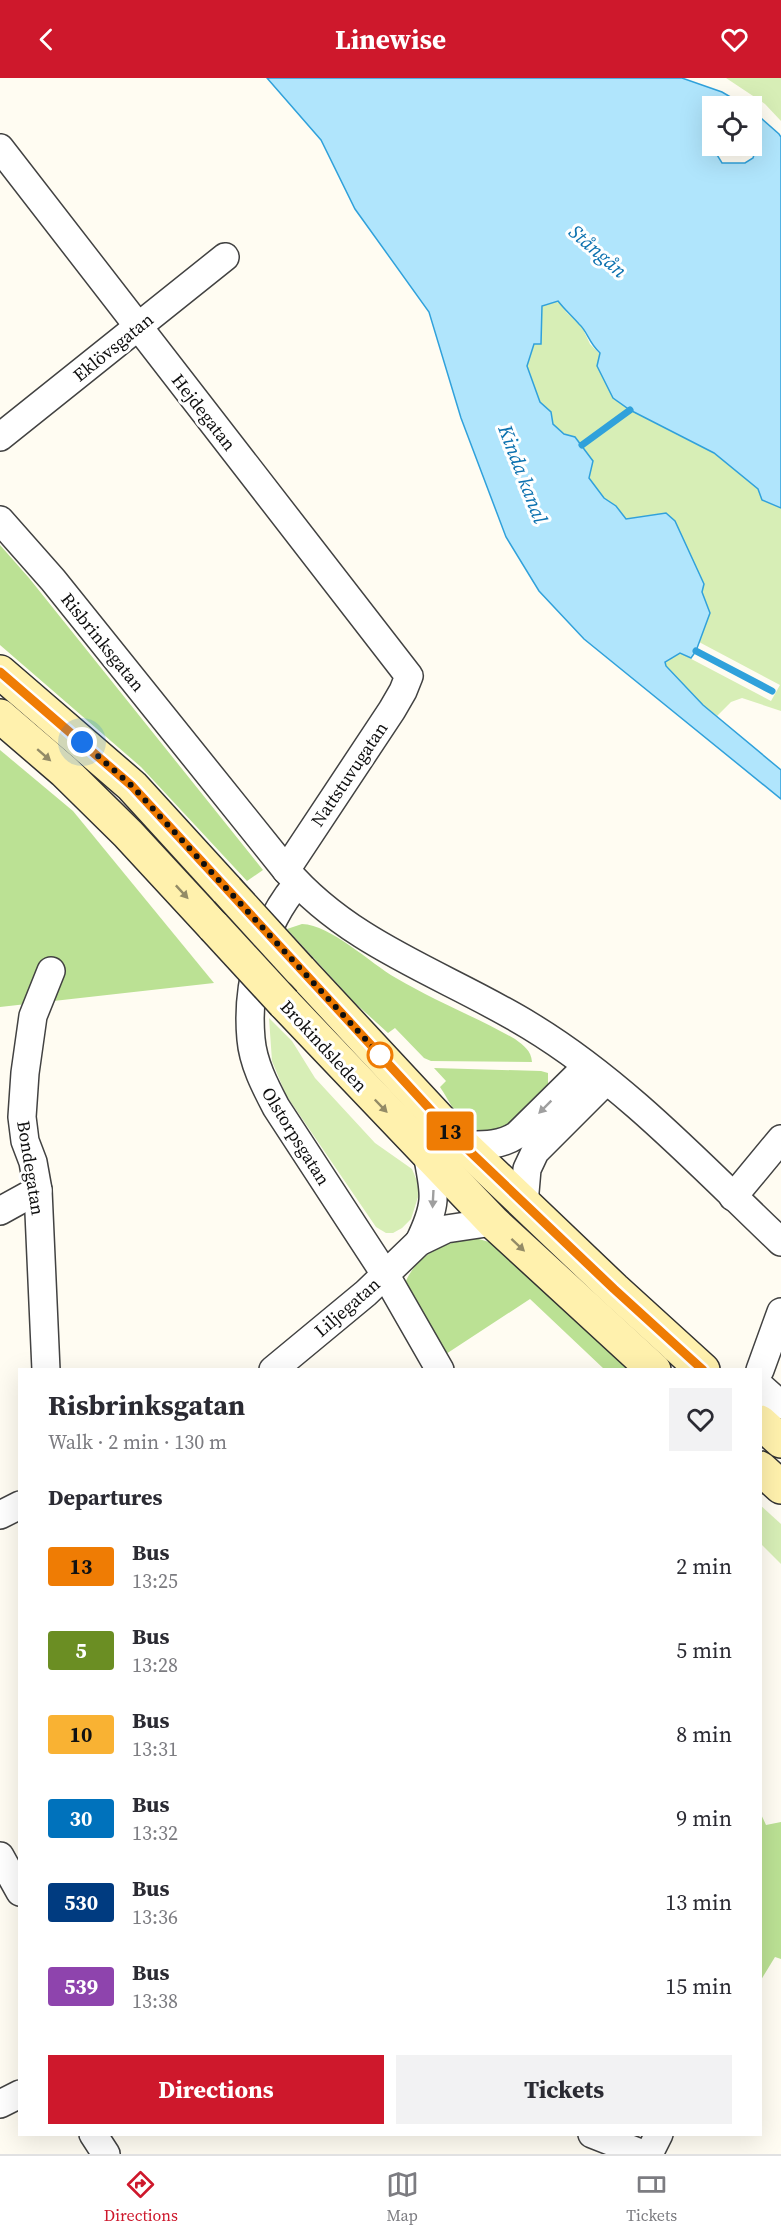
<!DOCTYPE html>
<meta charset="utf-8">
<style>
body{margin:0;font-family:"Source Serif 4",serif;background:#f2f2f3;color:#2b2b33;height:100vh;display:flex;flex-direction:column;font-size:22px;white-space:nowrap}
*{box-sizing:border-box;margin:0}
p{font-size:20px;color:#7c7c81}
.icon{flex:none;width:33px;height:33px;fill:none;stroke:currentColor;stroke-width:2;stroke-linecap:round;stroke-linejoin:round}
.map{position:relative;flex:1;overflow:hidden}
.sheet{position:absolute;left:18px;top:1290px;width:744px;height:768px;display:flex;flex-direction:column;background:#fff;border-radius:0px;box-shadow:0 6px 24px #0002}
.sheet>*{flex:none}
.badge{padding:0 12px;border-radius:4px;font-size:21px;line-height:39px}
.fabs{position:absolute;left:702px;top:18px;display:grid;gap:12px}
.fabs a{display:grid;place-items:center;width:60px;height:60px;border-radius:0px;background:#fff;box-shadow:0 6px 24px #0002;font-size:30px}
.you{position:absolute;width:30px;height:30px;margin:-15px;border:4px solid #fff;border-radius:50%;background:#1a73e8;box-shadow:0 0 0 9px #1a73e833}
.map>.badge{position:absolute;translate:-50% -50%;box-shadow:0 0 0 3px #fff}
h2{padding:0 30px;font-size:22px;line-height:54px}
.round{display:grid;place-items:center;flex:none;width:63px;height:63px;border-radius:0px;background:#f2f2f3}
.head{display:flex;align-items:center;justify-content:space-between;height:102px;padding:0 30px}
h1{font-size:28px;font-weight:700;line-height:45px}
.primary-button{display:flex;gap:12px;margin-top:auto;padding:12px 30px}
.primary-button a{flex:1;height:69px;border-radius:0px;background:#ce182c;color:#fff;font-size:24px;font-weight:700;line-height:69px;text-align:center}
.primary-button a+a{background:#f2f2f3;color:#2b2b33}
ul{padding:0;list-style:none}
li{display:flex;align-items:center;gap:18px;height:84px;padding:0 30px}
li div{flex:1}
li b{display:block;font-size:22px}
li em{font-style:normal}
li .badge{min-width:66px;font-weight:700;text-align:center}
header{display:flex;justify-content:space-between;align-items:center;height:78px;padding:0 30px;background:#ce182c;color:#fff;font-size:27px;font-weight:700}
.dock{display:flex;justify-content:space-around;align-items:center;height:84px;border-top:2px solid #e1e1e2;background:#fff;font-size:16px;color:#7c7c81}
.dock a{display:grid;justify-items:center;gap:3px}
.dock .selected{color:#ce182c}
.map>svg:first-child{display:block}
.green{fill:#d7eeb6}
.forest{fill:#bbe194}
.water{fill:#b0e5fc;stroke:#30a1db;stroke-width:1.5}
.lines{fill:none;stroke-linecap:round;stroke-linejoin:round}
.stream{stroke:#30a1db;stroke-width:7}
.minor-casing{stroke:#424242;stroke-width:30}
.secondary-casing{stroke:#313131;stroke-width:36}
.minor{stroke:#fff;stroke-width:27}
.secondary{stroke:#fff1ad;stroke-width:33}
.secondary-bridge-casing{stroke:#313131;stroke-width:36;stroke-linecap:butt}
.secondary-bridge{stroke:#fff1ad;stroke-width:33}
.oneway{fill:#938b66}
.oneway2{fill:#9f9f9f}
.line-casing{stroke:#fff;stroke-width:14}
.line{stroke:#ef7c04;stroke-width:9}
.walk{stroke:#0f0f0f;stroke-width:6;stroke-dasharray:0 10.8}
.stop-dot{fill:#fff;stroke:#ef7c04;stroke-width:3}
.labels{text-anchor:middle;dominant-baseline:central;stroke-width:6;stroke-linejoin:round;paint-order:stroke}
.street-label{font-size:18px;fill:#0f0f0f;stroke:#fff}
.water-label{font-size:20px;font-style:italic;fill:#0b71af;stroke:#fff}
</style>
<header><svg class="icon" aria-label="back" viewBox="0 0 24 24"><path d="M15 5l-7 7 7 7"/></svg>Linewise<svg class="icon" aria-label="heart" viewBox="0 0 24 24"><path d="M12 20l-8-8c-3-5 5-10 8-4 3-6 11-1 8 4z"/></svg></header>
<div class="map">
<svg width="781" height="2076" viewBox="0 0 781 2076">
<rect width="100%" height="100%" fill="#fffcf2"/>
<!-- green -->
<g class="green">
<polygon points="726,0 781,0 781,43 765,26"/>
<polygon points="558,223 567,235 581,247 590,266 678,357 714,375 758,411 762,422 781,430 781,633 742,620 731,624 717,638 703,627 666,588 665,584 680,575 771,623 780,607 699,564 710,534 702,514 704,506 666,435 626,441 616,428 604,420 588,400 591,392 564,356 553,346 551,334 540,324 527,288 540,245 542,228"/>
<polygon points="269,940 292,963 315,1000 375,1065 412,1091 417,1103 419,1116 411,1141 402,1150 393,1155 386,1155 376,1149 286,1017 272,983"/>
<polygon points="760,1427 781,1446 781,1486 761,1466"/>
</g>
<!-- forest -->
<g class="forest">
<polygon points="0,467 29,500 263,792 247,803 141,689 0,567"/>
<polygon points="0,672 73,733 214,905 0,929"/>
<path d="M302,846C331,847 370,885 396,900C435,923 476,939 515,961C524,968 531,972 532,984L431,983L424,980L395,950L388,955L355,925L287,851Z"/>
<path d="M434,990L541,993L548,995V1010L518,1048C508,1050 491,1057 480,1055C462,1052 449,1022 440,1009L446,1003Z"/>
<path d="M472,1159L496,1166L633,1291H604L530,1221L446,1276L405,1205C418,1175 442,1167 472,1159Z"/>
<polygon points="760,1734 766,1747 781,1744 781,1881 775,1879 761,1902"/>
</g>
<!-- water -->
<path class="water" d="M267,0H682L722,14L746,28H712V44L709,48L706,59L722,85H745L753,80C756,71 759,61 752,54V32L779,56L781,59V430L762,422L758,411L714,375L630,332L613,320L597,288L600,275C588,264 588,254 579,246C572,238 565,232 558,223L542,228L541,266H534L527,288L540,324L551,334L553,346L564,356L575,359L593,383L589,400L604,420L616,428L626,441L666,435L675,443L704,506L702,514L710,535L696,573L691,580L680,575L665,584L666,588L703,627L781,692V721L584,561L539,513L506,459L461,340L429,234L355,131L321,62Z"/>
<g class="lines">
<!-- stream -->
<g class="stream">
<polyline points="582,367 630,332"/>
<polyline points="696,573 772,613"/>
</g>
<defs>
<g id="minor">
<polyline points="0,70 409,598 403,613 392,632 286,792"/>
<polyline points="0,359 225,179"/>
<path d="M0,442L53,502L286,792C351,868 447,897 530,948C624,1005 702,1089 781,1164"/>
<path d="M297,806C262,847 246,907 251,961C253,985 265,1008 276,1029L385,1196L440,1292"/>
<path d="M463,1067C483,1067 500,1068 517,1057L587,988"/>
<polyline points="733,1119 781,1061"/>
<polyline points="524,1126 527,1091 535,1074 606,1003"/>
<polyline points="0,1133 38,1112"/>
<path d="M419,1164C438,1125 435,1116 427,1076"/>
<polyline points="46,1292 38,1112 33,1084 25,1063 22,1039 25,995 33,938 51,893"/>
<polyline points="273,1292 366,1215 419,1164 446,1151 493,1144"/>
<polyline points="760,1292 781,1234"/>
<polyline points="760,1308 781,1327"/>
<polyline points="0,1437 20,1427"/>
<polyline points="0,1778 20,1814"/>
<polyline points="0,2026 20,2016"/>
<polyline points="93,2056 106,2076"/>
<polyline points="592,2056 643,2076"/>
<polyline points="649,2076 659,2056"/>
</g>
<g id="secondary">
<polyline points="0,594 132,708 227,812"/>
<polyline points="0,638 64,693 128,756 214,849"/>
<polyline points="300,892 463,1067 614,1211 703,1292"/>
<polyline points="284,925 493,1144 654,1292"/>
<polyline points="760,1344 781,1363"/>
<polyline points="760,1390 781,1409"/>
</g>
</defs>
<!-- minor casing -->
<use href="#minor" class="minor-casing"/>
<!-- secondary casing -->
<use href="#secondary" class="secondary-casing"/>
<!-- minor -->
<use href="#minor" class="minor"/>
<!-- secondary -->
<use href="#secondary" class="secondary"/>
<defs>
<g id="secondary-bridge">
<polyline points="227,812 300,892"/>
<polyline points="214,849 284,925"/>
</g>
</defs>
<!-- secondary-bridge casing -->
<use href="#secondary-bridge" class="secondary-bridge-casing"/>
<!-- secondary-bridge -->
<use href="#secondary-bridge" class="secondary-bridge"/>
</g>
<!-- one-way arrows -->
<defs><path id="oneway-solid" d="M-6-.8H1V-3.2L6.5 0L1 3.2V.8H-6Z" transform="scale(1.5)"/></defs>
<g class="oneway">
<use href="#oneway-solid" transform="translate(44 677) rotate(41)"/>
<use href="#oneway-solid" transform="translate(182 814) rotate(47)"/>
<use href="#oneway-solid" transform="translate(381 1028) rotate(46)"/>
<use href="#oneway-solid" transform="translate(518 1167) rotate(43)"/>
</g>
<g class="oneway2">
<use href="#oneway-solid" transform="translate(545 1029) rotate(135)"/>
<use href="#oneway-solid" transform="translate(433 1121) rotate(93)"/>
</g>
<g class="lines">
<defs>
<polyline id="line" points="0,594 132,708 463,1067 614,1211 703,1292"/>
</defs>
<!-- line casing -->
<use href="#line" class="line-casing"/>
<!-- line -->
<use href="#line" class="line"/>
<!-- walk -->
<polyline class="walk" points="82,664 132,708 380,977"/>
</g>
<!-- markers -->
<circle class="stop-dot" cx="380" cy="977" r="12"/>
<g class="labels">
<!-- street labels -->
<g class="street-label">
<text transform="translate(113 269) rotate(-39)">Eklövsgatan</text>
<text transform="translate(204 334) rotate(52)">Hejdegatan</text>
<text transform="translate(103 564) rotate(51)">Risbrinksgatan</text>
<text transform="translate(349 696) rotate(-56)">Nattstuvugatan</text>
<text transform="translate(324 968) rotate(47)">Brokindsleden</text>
<text transform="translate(296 1058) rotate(58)">Olstorpsgatan</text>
<text transform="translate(31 1090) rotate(81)">Bondegatan</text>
<text transform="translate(347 1229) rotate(-41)">Liljegatan</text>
</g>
<!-- water labels -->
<g class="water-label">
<text transform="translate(598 173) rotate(41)">Stångån</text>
<text transform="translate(523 396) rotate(69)">Kinda kanal</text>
</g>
</g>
</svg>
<div class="fabs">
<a><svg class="icon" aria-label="locate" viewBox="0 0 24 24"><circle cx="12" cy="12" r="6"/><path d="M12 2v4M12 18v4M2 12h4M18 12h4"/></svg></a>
</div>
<div class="you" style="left:82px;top:664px"></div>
<b class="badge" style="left:450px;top:1053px;background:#ef7c04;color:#111">13</b>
<section class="sheet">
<div class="head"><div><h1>Risbrinksgatan</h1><p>Walk · 2 min · 130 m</p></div><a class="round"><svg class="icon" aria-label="heart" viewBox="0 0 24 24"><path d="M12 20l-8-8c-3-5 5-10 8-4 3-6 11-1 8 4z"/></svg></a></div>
<h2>Departures</h2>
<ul>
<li><span class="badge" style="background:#ef7c04;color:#111">13</span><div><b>Bus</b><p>13:25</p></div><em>2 min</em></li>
<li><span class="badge" style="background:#6b8e23;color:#fff">5</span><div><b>Bus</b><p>13:28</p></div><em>5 min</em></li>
<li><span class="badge" style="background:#f9b233;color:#111">10</span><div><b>Bus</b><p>13:31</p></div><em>8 min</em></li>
<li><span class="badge" style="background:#0072bc;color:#fff">30</span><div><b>Bus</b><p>13:32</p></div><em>9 min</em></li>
<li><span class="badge" style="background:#003b80;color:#fff">530</span><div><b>Bus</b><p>13:36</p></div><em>13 min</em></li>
<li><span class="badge" style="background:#8e44ad;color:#fff">539</span><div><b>Bus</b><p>13:38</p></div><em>15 min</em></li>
</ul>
<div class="primary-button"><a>Directions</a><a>Tickets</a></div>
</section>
</div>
<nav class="dock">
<a class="selected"><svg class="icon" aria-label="directions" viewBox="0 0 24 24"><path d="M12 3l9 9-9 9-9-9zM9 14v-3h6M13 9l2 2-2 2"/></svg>Directions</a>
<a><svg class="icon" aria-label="map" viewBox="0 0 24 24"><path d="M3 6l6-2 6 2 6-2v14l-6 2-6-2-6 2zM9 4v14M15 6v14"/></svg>Map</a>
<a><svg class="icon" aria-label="tickets" viewBox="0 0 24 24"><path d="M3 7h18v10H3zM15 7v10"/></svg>Tickets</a>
</nav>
